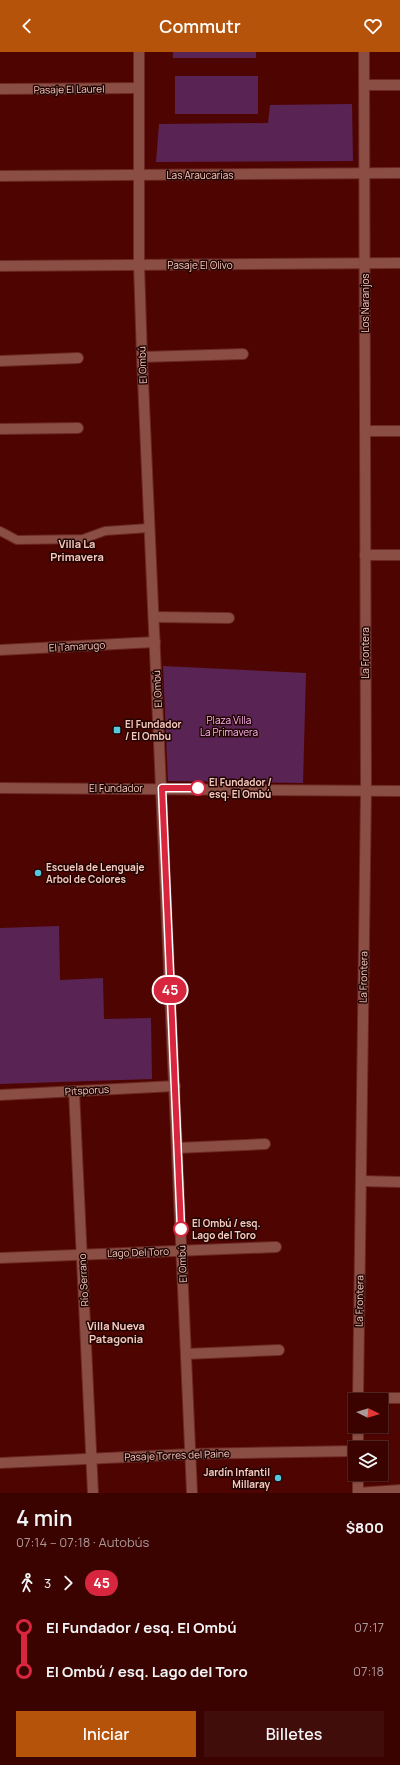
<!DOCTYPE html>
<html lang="es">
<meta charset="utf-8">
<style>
body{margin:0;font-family:Manrope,sans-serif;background:#410d0a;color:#f1f3f6;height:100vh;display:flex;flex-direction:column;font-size:15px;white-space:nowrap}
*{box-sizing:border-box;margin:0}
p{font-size:13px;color:#ab9899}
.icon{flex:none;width:22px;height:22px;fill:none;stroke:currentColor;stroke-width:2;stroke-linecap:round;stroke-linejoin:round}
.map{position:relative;height:1441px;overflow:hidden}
.drawer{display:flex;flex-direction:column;background:#3a0300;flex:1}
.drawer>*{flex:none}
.badge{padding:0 8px;border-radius:13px;font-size:14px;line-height:26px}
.needle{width:26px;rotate:95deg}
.fabs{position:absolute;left:348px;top:1341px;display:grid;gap:8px}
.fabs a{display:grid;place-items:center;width:40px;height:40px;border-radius:0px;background:#3a0300;box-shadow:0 1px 3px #0004,0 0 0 1px #542522;font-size:20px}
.map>.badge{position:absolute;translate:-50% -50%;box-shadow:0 0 0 2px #fff}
.legs{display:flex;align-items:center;gap:6px;height:44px;padding:0 16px;font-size:13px}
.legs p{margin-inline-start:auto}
.overview{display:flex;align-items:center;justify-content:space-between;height:68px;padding:0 16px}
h1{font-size:22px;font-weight:600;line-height:30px}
.button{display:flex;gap:8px;margin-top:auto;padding:8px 16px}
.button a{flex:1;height:46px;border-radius:0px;background:#b45309;color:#fff;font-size:16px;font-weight:600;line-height:46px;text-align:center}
.button a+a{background:#410d0a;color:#f1f3f6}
ul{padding:0 16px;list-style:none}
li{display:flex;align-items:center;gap:14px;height:44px;font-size:15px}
li i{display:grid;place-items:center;width:6px;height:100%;margin:0 5px;background:currentColor}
li i::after{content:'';width:10px;height:10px;margin:-5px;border:3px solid;border-radius:50%;background:#3a0300}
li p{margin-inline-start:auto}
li:first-child i{background:linear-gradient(#0000 50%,currentColor 0)}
li:last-child i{background:linear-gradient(currentColor 50%,#0000 0)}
header{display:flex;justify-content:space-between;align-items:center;height:52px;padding:0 16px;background:#b45309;color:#fff;font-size:18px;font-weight:600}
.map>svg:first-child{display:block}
.green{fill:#592454}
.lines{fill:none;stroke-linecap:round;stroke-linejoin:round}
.service-casing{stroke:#6c2823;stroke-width:10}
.minor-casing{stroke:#6c2823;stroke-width:12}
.tertiary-casing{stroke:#6c2823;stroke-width:12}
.service{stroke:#8a4e44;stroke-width:8}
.minor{stroke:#8a4e44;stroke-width:10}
.tertiary{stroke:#8a4e44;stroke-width:10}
.line-1-casing{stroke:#fff;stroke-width:9}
.line-1{stroke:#d7263d;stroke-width:6}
.poi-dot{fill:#55cade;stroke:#220502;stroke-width:1.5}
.stop-1-dot{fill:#fff;stroke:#d7263d;stroke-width:2}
.labels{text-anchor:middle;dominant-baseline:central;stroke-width:3;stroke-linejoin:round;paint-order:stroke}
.street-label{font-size:10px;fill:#f7cac1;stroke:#220502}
.park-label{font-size:10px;fill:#fdb1f4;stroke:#220502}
.poi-label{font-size:10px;font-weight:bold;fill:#f7cac1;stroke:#220502;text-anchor:start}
.stop-label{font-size:10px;font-weight:bold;fill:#f7cac1;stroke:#220502;text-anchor:start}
.neighbourhood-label{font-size:11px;font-weight:bold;fill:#f7cac1;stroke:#220502}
</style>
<header><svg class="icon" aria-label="back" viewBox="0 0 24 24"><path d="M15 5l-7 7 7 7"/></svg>Commutr<svg class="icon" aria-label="heart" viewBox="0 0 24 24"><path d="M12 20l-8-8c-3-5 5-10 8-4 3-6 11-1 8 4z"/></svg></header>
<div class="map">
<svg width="400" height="1441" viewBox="0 0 400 1441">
<rect width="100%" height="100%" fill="#4e0400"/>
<!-- green -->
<g class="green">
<rect x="173" y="0" width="83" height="6"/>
<rect x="175" y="24" width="83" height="38"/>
<polygon points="352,52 353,109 156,110 159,72 268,71 270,53"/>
<polygon points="163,614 306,621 303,731 168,729"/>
<polygon points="59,874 60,928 103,926 104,967 151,966 152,1027 0,1032 0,876"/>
</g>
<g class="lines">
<defs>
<polyline id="service" points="0,479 17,488 83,487 105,479 149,476"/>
<g id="minor">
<polyline points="364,33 400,33"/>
<polyline points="0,37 139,36"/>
<polyline points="0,124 400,121"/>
<polyline points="0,214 400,211"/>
<polyline points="142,305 243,302"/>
<polyline points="0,309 78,306"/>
<polyline points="0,377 78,376"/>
<polyline points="365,379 400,379"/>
<polyline points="365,503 400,503"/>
<polyline points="154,565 229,566"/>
<polyline points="0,598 155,590"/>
<polyline points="0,736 400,739"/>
<polyline points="74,1039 93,1441"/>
<polyline points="0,1043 175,1034"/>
<polyline points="177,1096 265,1092"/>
<polyline points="361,1129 400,1130"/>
<polyline points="0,1206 276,1195"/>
<polyline points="186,1302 279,1298"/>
<polyline points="358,1346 400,1346"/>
<polyline points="358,1348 366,738 364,0"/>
<polyline points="358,1396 358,1374"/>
<polyline points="0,1411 191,1402 355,1399"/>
<polyline points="358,1422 358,1441 400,1438"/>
</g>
<polyline id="tertiary" points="139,0 139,213 142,305 192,1441"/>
</defs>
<!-- service casing -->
<use href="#service" class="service-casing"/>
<!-- minor casing -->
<use href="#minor" class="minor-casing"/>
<!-- tertiary casing -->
<use href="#tertiary" class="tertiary-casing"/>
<!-- service -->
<use href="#service" class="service"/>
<!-- minor -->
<use href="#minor" class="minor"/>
<!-- tertiary -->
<use href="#tertiary" class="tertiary"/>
</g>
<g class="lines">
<defs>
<polyline id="line-1" points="181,1177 162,736 198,736"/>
</defs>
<!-- line-1 casing -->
<use href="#line-1" class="line-1-casing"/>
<!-- line-1 -->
<use href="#line-1" class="line-1"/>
</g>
<!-- markers -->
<g class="poi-dot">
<rect x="113" y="674" width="8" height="8" rx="2"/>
<circle cx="38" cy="821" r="4"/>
<circle cx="278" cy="1426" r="4"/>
</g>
<g class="stop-1-dot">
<circle cx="198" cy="736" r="7"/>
<circle cx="181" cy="1177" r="7"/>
</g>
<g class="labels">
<!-- street labels -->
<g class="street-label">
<text transform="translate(69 37) rotate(-1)">Pasaje El Laurel</text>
<text x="200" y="123">Las Araucarias</text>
<text x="200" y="213">Pasaje El Olivo</text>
<text transform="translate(365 251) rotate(-90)">Los Naranjos</text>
<text transform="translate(142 313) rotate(-92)">El Ombú</text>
<text transform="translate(77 594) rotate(-3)">El Tamarugo</text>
<text transform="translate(365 601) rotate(-90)">La Frontera</text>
<text transform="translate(157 637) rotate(-93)">El Ombú</text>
<text x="116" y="736">El Fundador</text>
<text transform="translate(363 925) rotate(-89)">La Frontera</text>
<text transform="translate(87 1038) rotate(-3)">Pitsporus</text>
<text transform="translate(138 1200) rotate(-2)">Lago Del Toro</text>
<text transform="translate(182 1212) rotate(-92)">El Ombú</text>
<text transform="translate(83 1228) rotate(-93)">Río Serrano</text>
<text transform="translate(359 1249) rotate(-89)">La Frontera</text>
<text transform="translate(177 1403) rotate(-2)">Pasaje Torres del Paine</text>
</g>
<!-- park labels -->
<g class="park-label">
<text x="229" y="668">Plaza Villa<tspan x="229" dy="12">La Primavera</tspan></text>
</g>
<!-- poi labels -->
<g class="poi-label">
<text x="125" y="672">El Fundador<tspan x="125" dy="12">/ El Ombu</tspan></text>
<text x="46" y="815">Escuela de Lenguaje<tspan x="46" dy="12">Arbol de Colores</tspan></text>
<text x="270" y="1420" text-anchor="end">Jardín Infantil<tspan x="270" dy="12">Millaray</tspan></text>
</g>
<!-- stop labels -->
<g class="stop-label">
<text x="209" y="730">El Fundador /<tspan x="209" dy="12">esq. El Ombú</tspan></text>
<text x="192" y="1171">El Ombú / esq.<tspan x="192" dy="12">Lago del Toro</tspan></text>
</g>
<!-- neighbourhood labels -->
<g class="neighbourhood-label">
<text x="77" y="491">Villa La<tspan x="77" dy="13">Primavera</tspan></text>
<text x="116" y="1273">Villa Nueva<tspan x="116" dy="13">Patagonia</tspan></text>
</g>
</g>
</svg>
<div class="fabs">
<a><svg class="needle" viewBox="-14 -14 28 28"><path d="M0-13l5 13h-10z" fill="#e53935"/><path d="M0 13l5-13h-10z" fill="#ab9899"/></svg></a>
<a><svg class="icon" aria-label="layers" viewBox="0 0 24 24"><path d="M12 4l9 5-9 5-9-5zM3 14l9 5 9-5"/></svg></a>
</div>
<b class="badge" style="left:170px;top:938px;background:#d7263d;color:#fff">45</b>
</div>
<section class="drawer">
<div class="overview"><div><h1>4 min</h1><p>07:14 – 07:18 · Autobús</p></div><b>$800</b></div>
<div class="legs"><svg class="icon" aria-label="walk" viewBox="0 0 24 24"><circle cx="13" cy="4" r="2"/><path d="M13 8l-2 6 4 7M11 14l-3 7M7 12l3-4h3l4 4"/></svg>3<svg class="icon" aria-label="forward" viewBox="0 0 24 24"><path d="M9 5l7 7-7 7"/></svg><b class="badge" style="background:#d7263d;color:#fff">45</b></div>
<ul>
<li><i style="color:#d7263d"></i><b>El Fundador / esq. El Ombú</b><p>07:17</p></li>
<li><i style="color:#d7263d"></i><b>El Ombú / esq. Lago del Toro</b><p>07:18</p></li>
</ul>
<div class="button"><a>Iniciar</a><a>Billetes</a></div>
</section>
